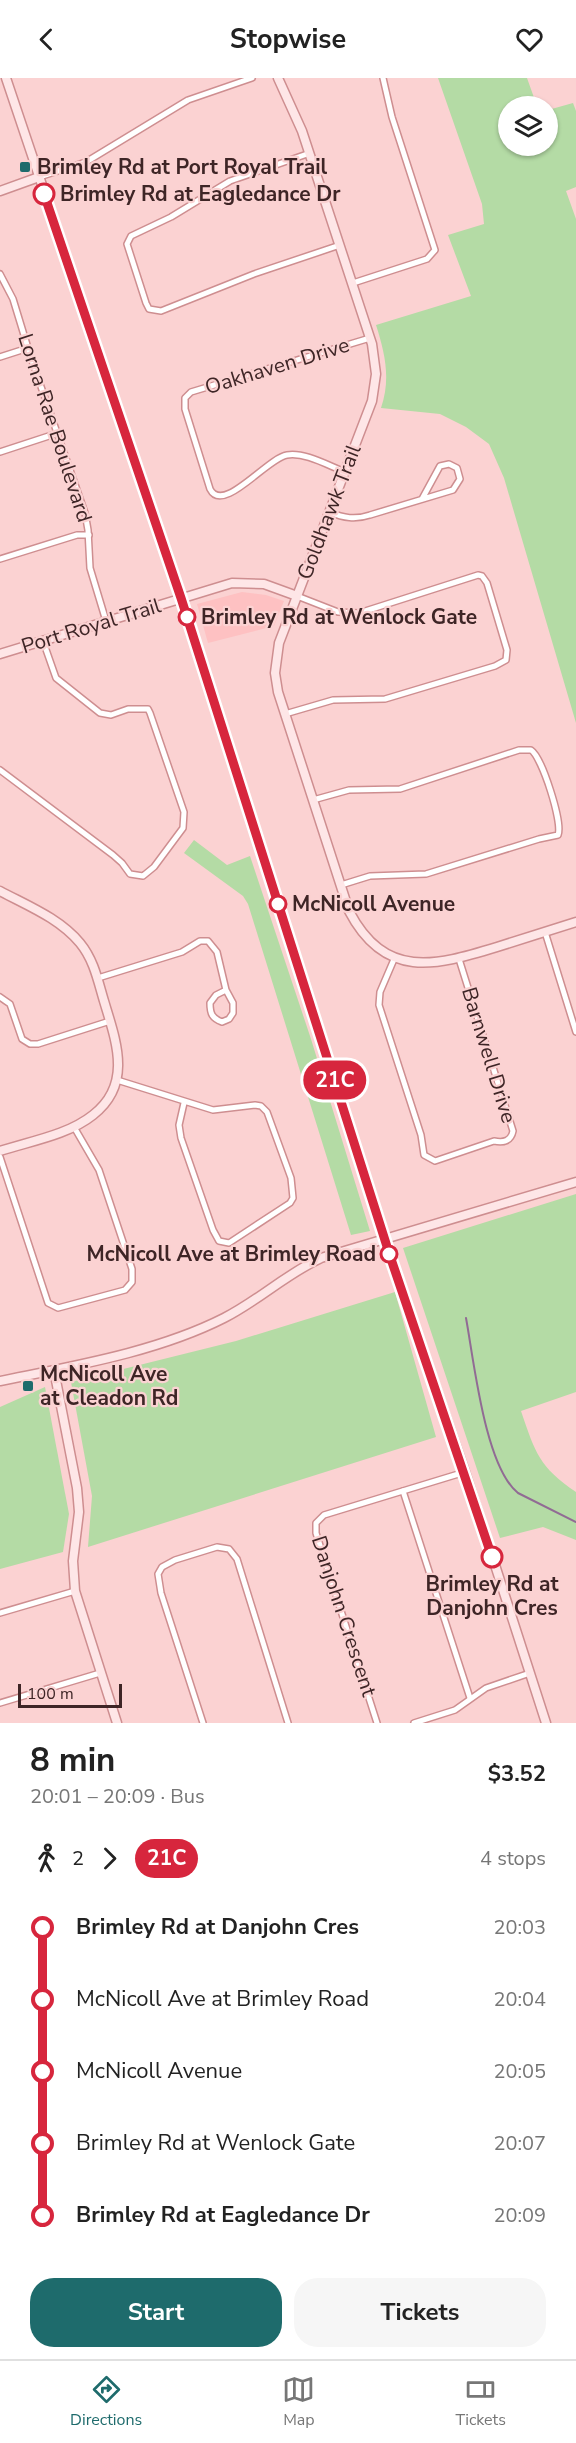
<!DOCTYPE html>
<meta charset="utf-8">
<style>
body{margin:0;font-family:"Nunito Sans",sans-serif;background:#f6f6f6;color:#222;height:100vh;display:flex;flex-direction:column;font-size:22px;white-space:nowrap}
*{box-sizing:border-box;margin:0}
p{font-size:20px;color:#767676}
.icon{flex:none;width:33px;height:33px;fill:none;stroke:currentColor;stroke-width:2;stroke-linecap:round;stroke-linejoin:round}
.map{position:relative;height:1645px;overflow:hidden}
.side{display:flex;flex-direction:column;background:#fff;flex:1}
.side>*{flex:none}
.badge{padding:0 12px;border-radius:20px;font-size:21px;line-height:39px}
.fabs{position:absolute;left:498px;top:18px;display:grid;gap:12px}
.fabs a{display:grid;place-items:center;width:60px;height:60px;border-radius:50%;background:#fff;box-shadow:0 2px 4px #0004;font-size:30px}
.scale{position:absolute;left:18px;bottom:15px;width:104px;box-sizing:border-box;padding-left:6px;border:3px solid #3e2526;border-top:0;font-size:16px;line-height:21px;white-space:nowrap;color:#3e2526;-webkit-text-stroke:4px #fbd2d2;paint-order:stroke}
.map>.badge{position:absolute;translate:-50% -50%;box-shadow:0 0 0 3px #fff}
.legs{display:flex;align-items:center;gap:9px;height:66px;padding:0 30px;font-size:20px}
.legs p{margin-inline-start:auto}
.head{display:flex;align-items:center;justify-content:space-between;height:102px;padding:0 30px}
h1{font-size:33px;font-weight:700;line-height:45px}
.button{display:flex;gap:12px;margin-top:auto;padding:12px 30px}
.button a{flex:1;height:69px;border-radius:24px;background:#1e6b6c;color:#fff;font-size:24px;font-weight:700;line-height:69px;text-align:center}
.button a+a{background:#f6f6f6;color:#222}
ul{padding:0 30px;list-style:none}
li{display:flex;align-items:center;gap:21px;height:72px;font-size:22px}
li i{display:grid;place-items:center;width:9px;height:100%;margin:0 8px;background:currentColor}
li i::after{content:'';width:15px;height:15px;margin:-8px;border:4px solid;border-radius:50%;background:#fff}
li p{margin-inline-start:auto}
li:first-child i{background:linear-gradient(#0000 50%,currentColor 0)}
li:last-child i{background:linear-gradient(currentColor 50%,#0000 0)}
header{display:flex;justify-content:space-between;align-items:center;height:78px;padding:0 30px;background:#fff;font-size:27px;font-weight:700}
.menu{display:flex;justify-content:space-around;align-items:center;height:84px;border-top:2px solid #e0e0e0;background:#fff;font-size:16px;color:#767676}
.menu a{display:grid;justify-items:center;gap:3px}
.menu .on{color:#1e6b6c}
.map>svg:first-child{display:block}
.built{fill:#fec1c2}
.green{fill:#b4dba5}
.lines{fill:none;stroke-linecap:round;stroke-linejoin:round}
.stream{stroke:#916b94;stroke-width:2}
.street-casing{stroke:#ce8e90;stroke-width:8}
.secondary-casing{stroke:#ce8e90;stroke-width:11}
.street{stroke:#fff;stroke-width:5}
.secondary{stroke:#fee6e7;stroke-width:8}
.line-1-casing{stroke:#fff;stroke-width:14}
.line-1{stroke:#d7263d;stroke-width:9}
.poi-dot{fill:#1e6b6c;stroke:#fbd2d2;stroke-width:2}
.stop-1-dot{fill:#fff;stroke:#d7263d;stroke-width:3}
.labels{text-anchor:middle;dominant-baseline:central;stroke-width:4.5;stroke-linejoin:round;paint-order:stroke}
.poi-label{font-size:21px;font-weight:bold;fill:#3e2526;stroke:#fbd2d2;text-anchor:start}
.stop-label{font-size:21px;font-weight:bold;fill:#3e2526;stroke:#fbd2d2;text-anchor:start}
.street-label{font-size:21px;fill:#3e2526;stroke:#fbd2d2}
</style>
<header><svg class="icon" aria-label="back" viewBox="0 0 24 24"><path d="M15 5l-7 7 7 7"/></svg>Stopwise<svg class="icon" aria-label="heart" viewBox="0 0 24 24"><path d="M12 20l-8-8c-3-5 5-10 8-4 3-6 11-1 8 4z"/></svg></header>
<div class="map">
<svg width="576" height="1645" viewBox="0 0 576 1645">
<rect width="100%" height="100%" fill="#fbd2d2"/>
<!-- built -->
<polygon class="built" points="242,514 266,517 284,523 274,548 208,565 197,526"/>
<!-- green -->
<g class="green">
<path d="M438,0H527L537,28H508V68H548V32L573,25L576,33V109L566,113L576,141V645L504,400L489,366L466,349L440,336L381,330C391,301 385,275 376,247L471,218L448,157L484,146L482,126Z"/>
<polygon points="194,762 227,787 250,778 311,961 370,1153 351,1157 248,826 243,818 184,775"/>
<path d="M576,1116V1314L521,1333C535,1374 539,1389 576,1414V1462L543,1449L500,1460L403,1170Z"/>
<polygon points="395,1214 436,1359 88,1469 92,1418 71,1304 236,1263"/>
<polygon points="45,1309 69,1436 63,1474 0,1491 0,1329"/>
</g>
<g class="lines">
<!-- stream -->
<path class="stream" d="M466,1240C474,1283 485,1389 518,1415L576,1444"/>
<defs>
<g id="street">
<polyline points="310,75 230,103 171,139 131,158 127,166 146,225 149,231 161,233 254,196 340,167"/>
<polyline points="39,99 86,84 188,22 252,0"/>
<polyline points="0,196 13,221 31,280 85,435 88,452 90,490 106,543"/>
<polyline points="353,205 427,181 435,172 392,39 383,0"/>
<polyline points="0,279 28,270"/>
<polyline points="0,374 58,355"/>
<path d="M345,394C327,387 305,374 287,377C267,380 223,437 210,411L185,331V320L191,314L370,260"/>
<path d="M329,434C344,440 355,442 370,437L453,412L460,401L457,390L449,386L440,388L422,421"/>
<polyline points="0,481 77,457 89,457"/>
<polyline points="285,636 333,622 385,621 495,588 506,582 507,572 487,505 482,498 478,497 359,535 338,534 297,518"/>
<polyline points="0,692 113,777 122,785 130,796 143,798 154,789 183,750 184,734 150,635 148,631 128,631 111,637 100,635 56,600 43,563"/>
<path d="M313,722L349,712L400,711L519,672H531C542,679 563,745 558,757L539,761L426,796L370,798L341,807"/>
<polyline points="545,854 576,954"/>
<path d="M395,879L380,914L379,927L421,1057L424,1077L435,1083L494,1063C504,1065 511,1063 513,1053L459,881"/>
<path d="M98,900L182,874L200,863H208L217,874L226,912L233,925V935L229,941L222,944C212,940 210,936 210,925L216,917L226,912"/>
<polyline points="0,919 10,926 22,961 30,966 38,966 110,943"/>
<polyline points="117,1002 213,1032 255,1027 261,1028 267,1034 291,1100 293,1120 290,1125 229,1165 219,1163 213,1152 181,1060 179,1047 184,1025"/>
<polyline points="0,1079 48,1225 58,1230 125,1212 132,1204 132,1191 99,1092 74,1049"/>
<polyline points="403,1413 470,1620"/>
<polyline points="0,1535 75,1513"/>
<polyline points="0,1625 100,1595"/>
<polyline points="203,1645 161,1515 158,1496 162,1489 175,1482 217,1469 229,1471 237,1481 288,1645"/>
<polyline points="377,1645 316,1455 316,1445 324,1437 465,1394"/>
<polyline points="414,1645 455,1632 486,1610 530,1595"/>
</g>
<g id="secondary">
<polyline points="6,0 181,520 390,1178 465,1394 546,1645"/>
<path d="M278,0L302,53L372,266L376,296L372,323L279,565L275,595L278,614L349,833C385,902 435,888 497,869C523,861 550,852 576,844"/>
<polyline points="0,113 39,99"/>
<polyline points="0,576 232,505 264,506 297,518"/>
<path d="M0,813C28,828 59,840 80,865C94,882 98,903 104,923C116,963 133,1006 93,1037C68,1057 31,1063 0,1073"/>
<polyline points="54,1292 77,1410 79,1434 73,1483 75,1513 117,1645"/>
<path d="M0,1303C73,1288 157,1274 224,1240C258,1223 286,1196 321,1180L576,1104"/>
</g>
</defs>
<!-- street casing -->
<use href="#street" class="street-casing"/>
<!-- secondary casing -->
<use href="#secondary" class="secondary-casing"/>
<!-- street -->
<use href="#street" class="street"/>
<!-- secondary -->
<use href="#secondary" class="secondary"/>
</g>
<g class="lines">
<defs>
<polyline id="line-1" points="44,116 181,520 390,1178 492,1479"/>
</defs>
<!-- line-1 casing -->
<use href="#line-1" class="line-1-casing"/>
<!-- line-1 -->
<use href="#line-1" class="line-1"/>
</g>
<!-- markers -->
<g class="poi-dot">
<rect x="19" y="83" width="12" height="12" rx="3"/>
<rect x="22" y="1302" width="12" height="12" rx="3"/>
</g>
<g class="stop-1-dot">
<circle cx="44" cy="116" r="10"/>
<circle cx="187" cy="539" r="8"/>
<circle cx="278" cy="826" r="8"/>
<circle cx="389" cy="1176" r="8"/>
<circle cx="492" cy="1479" r="10"/>
</g>
<g class="labels">
<!-- poi labels -->
<g class="poi-label">
<text x="37" y="89">Brimley Rd at Port Royal Trail</text>
<text x="40" y="1296">McNicoll Ave<tspan x="40" dy="24">at Cleadon Rd</tspan></text>
</g>
<!-- stop labels -->
<g class="stop-label">
<text x="60" y="116">Brimley Rd at Eagledance Dr</text>
<text x="201" y="539">Brimley Rd at Wenlock Gate</text>
<text x="292" y="826">McNicoll Avenue</text>
<text x="376" y="1176" text-anchor="end">McNicoll Ave at Brimley Road</text>
<text x="492" y="1506" text-anchor="middle">Brimley Rd at<tspan x="492" dy="24">Danjohn Cres</tspan></text>
</g>
<!-- street labels -->
<g class="street-label">
<text transform="translate(277 288) rotate(-17)">Oakhaven Drive</text>
<text transform="translate(55 350) rotate(72)">Lorna Rae Boulevard</text>
<text transform="translate(329 434) rotate(-69)">Goldhawk Trail</text>
<text transform="translate(91 548) rotate(-17)">Port Royal Trail</text>
<text transform="translate(489 977) rotate(73)">Barnwell Drive</text>
<text transform="translate(344 1538) rotate(72)">Danjohn Crescent</text>
</g>
</g>
</svg>
<div class="fabs">
<a><svg class="icon" aria-label="layers" viewBox="0 0 24 24"><path d="M12 4l9 5-9 5-9-5zM3 14l9 5 9-5"/></svg></a>
</div>
<div class="scale">100 m</div>
<b class="badge" style="left:335px;top:1002px;background:#d7263d;color:#fff">21C</b>
</div>
<section class="side">
<div class="head"><div><h1>8 min</h1><p>20:01 – 20:09 · Bus</p></div><b>$3.52</b></div>
<div class="legs"><svg class="icon" aria-label="walk" viewBox="0 0 24 24"><circle cx="13" cy="4" r="2"/><path d="M13 8l-2 6 4 7M11 14l-3 7M7 12l3-4h3l4 4"/></svg>2<svg class="icon" aria-label="forward" viewBox="0 0 24 24"><path d="M9 5l7 7-7 7"/></svg><b class="badge" style="background:#d7263d;color:#fff">21C</b><p>4 stops</p></div>
<ul>
<li><i style="color:#d7263d"></i><b>Brimley Rd at Danjohn Cres</b><p>20:03</p></li>
<li><i style="color:#d7263d"></i><span>McNicoll Ave at Brimley Road</span><p>20:04</p></li>
<li><i style="color:#d7263d"></i><span>McNicoll Avenue</span><p>20:05</p></li>
<li><i style="color:#d7263d"></i><span>Brimley Rd at Wenlock Gate</span><p>20:07</p></li>
<li><i style="color:#d7263d"></i><b>Brimley Rd at Eagledance Dr</b><p>20:09</p></li>
</ul>
<div class="button"><a>Start</a><a>Tickets</a></div>
</section>
<nav class="menu">
<a class="on"><svg class="icon" aria-label="directions" viewBox="0 0 24 24"><path d="M12 3l9 9-9 9-9-9zM9 14v-3h6M13 9l2 2-2 2"/></svg>Directions</a>
<a><svg class="icon" aria-label="map" viewBox="0 0 24 24"><path d="M3 6l6-2 6 2 6-2v14l-6 2-6-2-6 2zM9 4v14M15 6v14"/></svg>Map</a>
<a><svg class="icon" aria-label="tickets" viewBox="0 0 24 24"><path d="M3 7h18v10H3zM15 7v10"/></svg>Tickets</a>
</nav>
